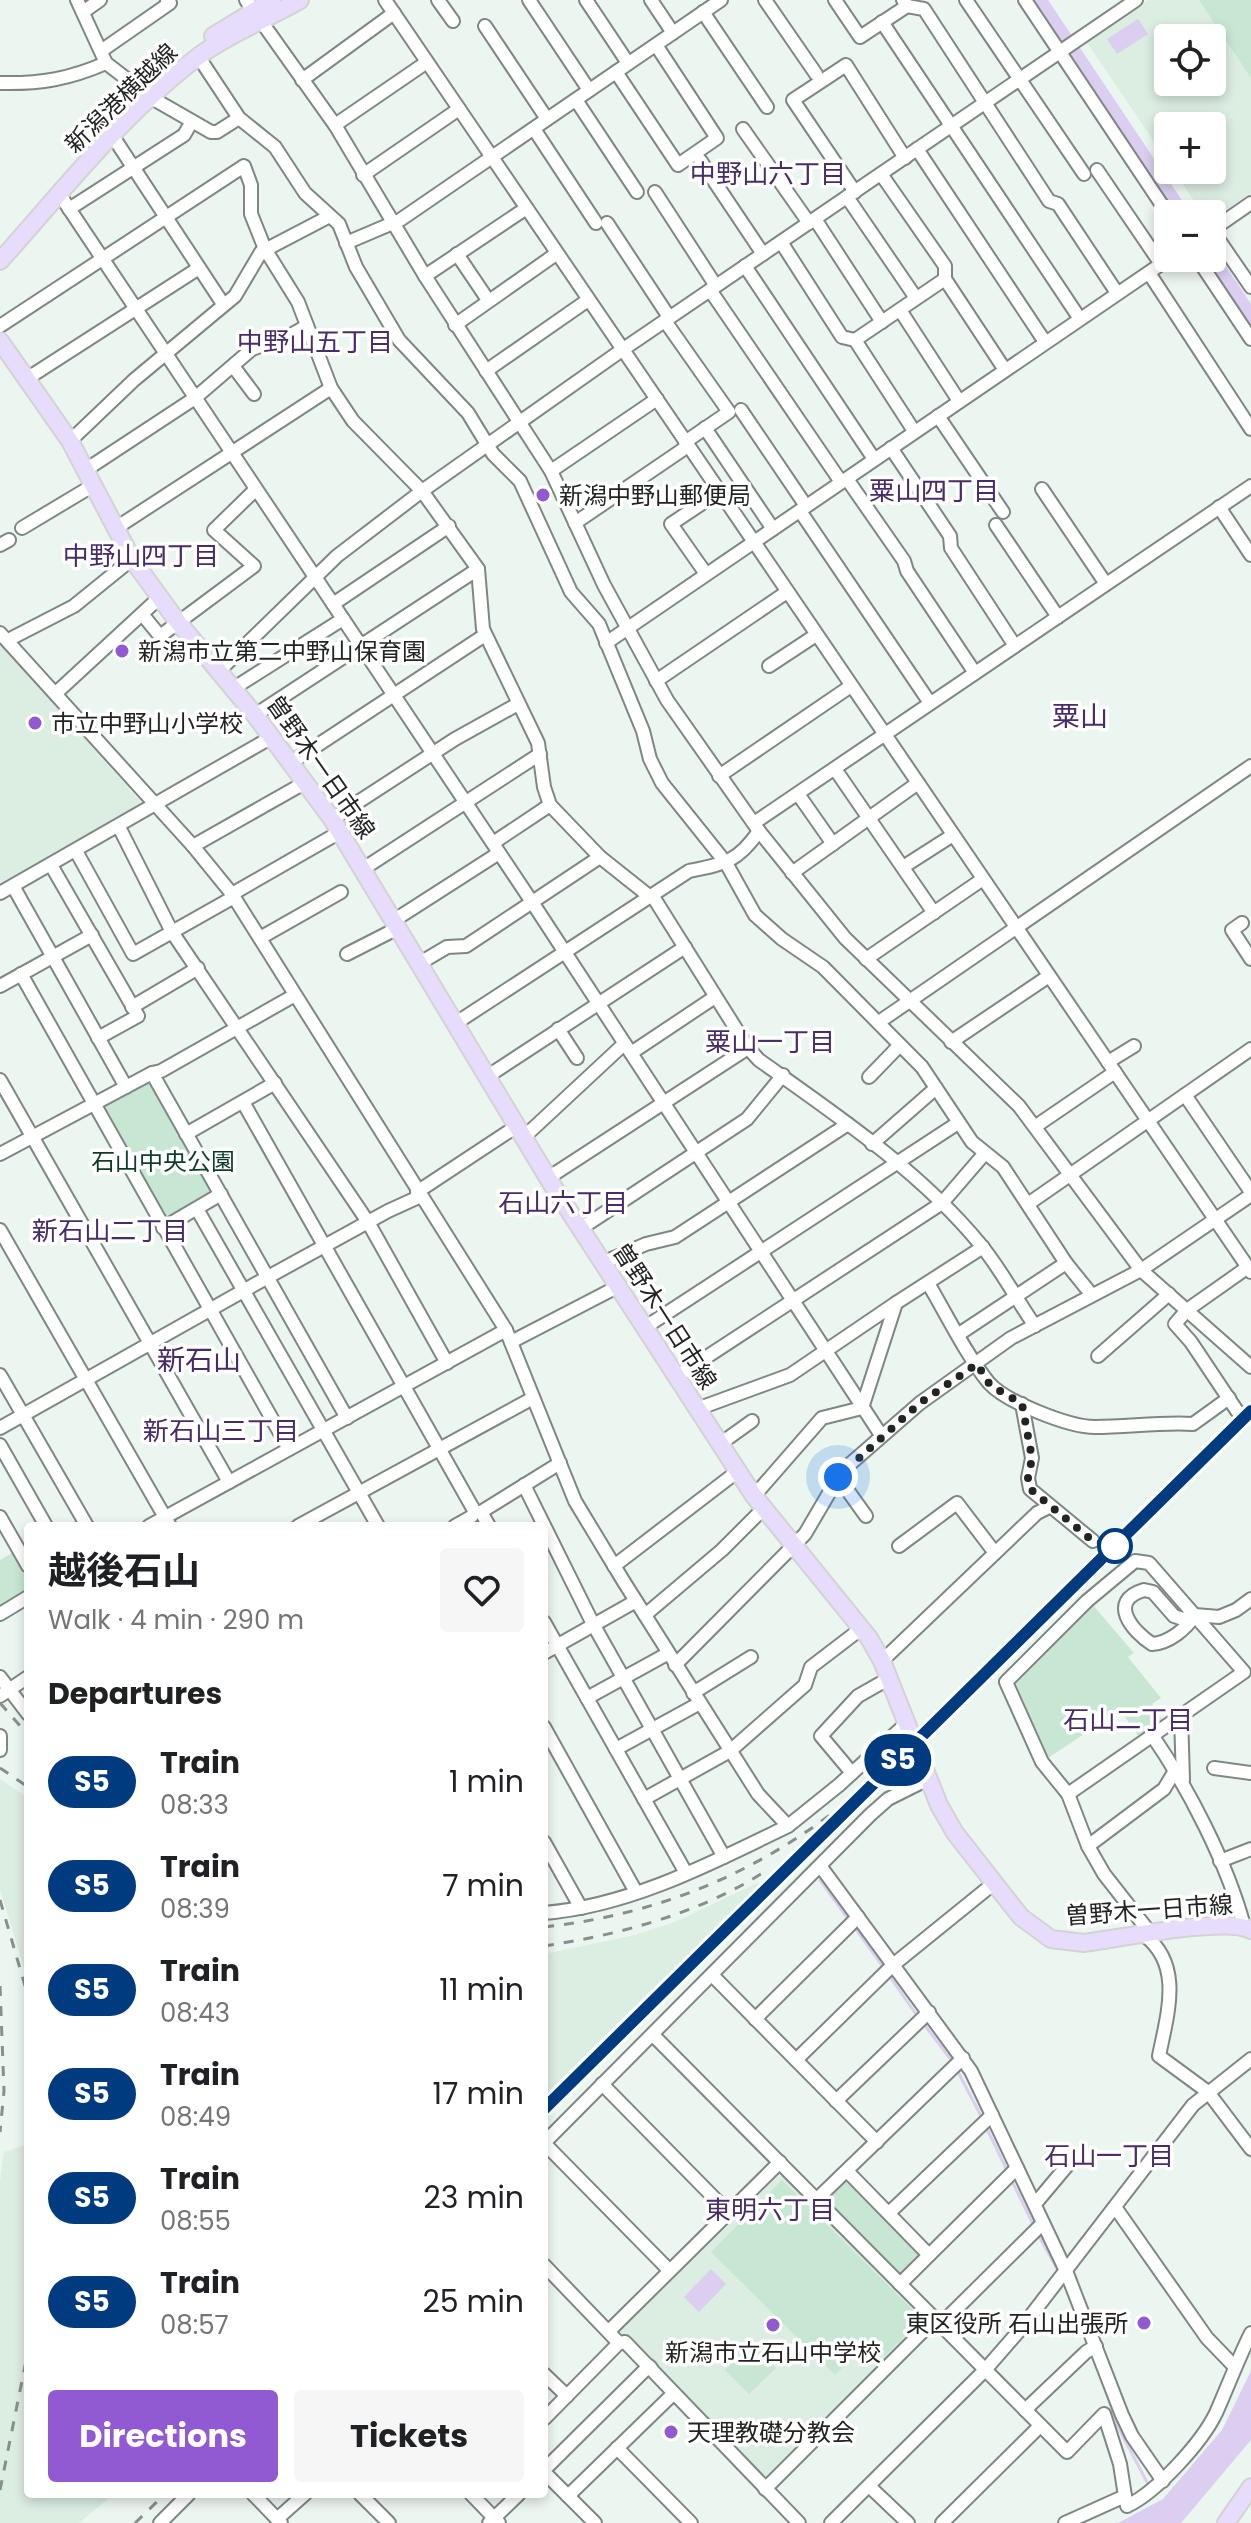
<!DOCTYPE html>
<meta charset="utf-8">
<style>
body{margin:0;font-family:Poppins,"Noto Sans JP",sans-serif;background:#f6f6f6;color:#202124;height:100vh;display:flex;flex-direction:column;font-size:30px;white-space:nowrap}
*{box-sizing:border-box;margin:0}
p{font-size:26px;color:#757577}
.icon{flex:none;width:44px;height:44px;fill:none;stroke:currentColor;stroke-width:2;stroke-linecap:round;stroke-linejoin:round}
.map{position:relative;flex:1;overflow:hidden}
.sheet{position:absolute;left:24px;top:1522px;width:524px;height:976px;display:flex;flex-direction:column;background:#fff;border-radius:8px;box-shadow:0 4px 12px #0003}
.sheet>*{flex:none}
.badge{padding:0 16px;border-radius:26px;font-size:28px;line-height:52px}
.tools{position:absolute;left:1154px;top:24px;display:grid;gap:16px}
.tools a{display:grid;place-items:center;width:72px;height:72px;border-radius:8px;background:#fff;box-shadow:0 4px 12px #0003;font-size:40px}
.you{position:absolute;width:40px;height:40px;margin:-20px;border:6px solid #fff;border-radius:50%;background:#1a73e8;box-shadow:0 0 0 12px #1a73e833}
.map>.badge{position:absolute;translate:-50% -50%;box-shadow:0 0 0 4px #fff}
h2{padding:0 24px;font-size:30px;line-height:72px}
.round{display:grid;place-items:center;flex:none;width:84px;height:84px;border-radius:8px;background:#f6f6f6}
.headline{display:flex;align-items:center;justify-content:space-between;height:136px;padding:0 24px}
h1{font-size:38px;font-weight:700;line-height:60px}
.button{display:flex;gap:16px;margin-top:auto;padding:16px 24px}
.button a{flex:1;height:92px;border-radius:8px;background:#915ad2;color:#fff;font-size:32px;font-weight:700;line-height:92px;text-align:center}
.button a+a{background:#f6f6f6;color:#202124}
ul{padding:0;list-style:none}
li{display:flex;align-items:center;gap:24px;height:104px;padding:0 24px}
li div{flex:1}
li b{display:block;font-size:30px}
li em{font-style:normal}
li .badge{min-width:88px;font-weight:700;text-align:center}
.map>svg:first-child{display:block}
.built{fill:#dcede2;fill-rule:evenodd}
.green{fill:#c7e7d3}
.water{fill:#dbcef1}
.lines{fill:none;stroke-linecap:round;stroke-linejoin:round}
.stream{stroke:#dbcef1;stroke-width:3}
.minor-casing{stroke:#7f8782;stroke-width:16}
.major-casing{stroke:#d3d3d3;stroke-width:20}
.minor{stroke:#fff;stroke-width:12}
.major{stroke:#e8dcfd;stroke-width:16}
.rail{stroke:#898f8b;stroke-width:3;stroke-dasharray:10 10;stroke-linecap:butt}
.line-casing{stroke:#fff;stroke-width:18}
.line{stroke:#003b80;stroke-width:12}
.walk{stroke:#212422;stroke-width:8;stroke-dasharray:0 14.4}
.poi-dot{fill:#915ad2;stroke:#fff;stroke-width:3}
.stop-dot{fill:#fff;stroke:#003b80;stroke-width:4}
.labels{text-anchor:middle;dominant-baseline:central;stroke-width:7;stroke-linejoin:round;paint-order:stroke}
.street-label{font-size:24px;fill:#212422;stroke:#fff}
.poi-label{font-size:24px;fill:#212422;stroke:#fff;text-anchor:start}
.park-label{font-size:24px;fill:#0e3d27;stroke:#fff}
.neighbourhood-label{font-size:26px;fill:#472c67;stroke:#fff}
.quarter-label{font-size:28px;fill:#472c67;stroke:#fff}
</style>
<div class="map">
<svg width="1251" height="2523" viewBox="0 0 1251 2523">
<rect width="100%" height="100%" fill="#ecf6f0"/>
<!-- built -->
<g class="built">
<path d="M1148,0H1251V193L1212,219V214H1203L1173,170H1212V126H1168V162L1086,41ZM1168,38H1212V82H1168Z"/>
<polygon points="0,644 141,802 140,805 75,847 0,889"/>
<polygon points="0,1779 28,1798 28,1981 0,1889"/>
<polygon points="757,1883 765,1884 544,2101 544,1954 635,1935 675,1922"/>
<polygon points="28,2144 28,2494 114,2494 79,2523 0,2523 0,2182 4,2152"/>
<polygon points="788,2175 927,2320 765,2479 619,2331 777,2177"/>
</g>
<!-- green -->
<g class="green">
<polygon points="1199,0 1251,0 1251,78"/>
<polygon points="149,1078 216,1195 166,1223 100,1106"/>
<polygon points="12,1553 28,1581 28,1595 0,1612 0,1560"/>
<polygon points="1092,1604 1134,1653 1128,1657 1161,1698 1152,1704 1163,1721 1139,1737 1120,1710 1048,1758 1015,1689 1016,1680"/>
<polygon points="847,2175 920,2250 921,2257 900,2279 823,2198"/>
<polygon points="782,2180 922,2319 885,2356 869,2341 835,2375 711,2252"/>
<polygon points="751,2343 776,2368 749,2394 725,2370"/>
</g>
<!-- water -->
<g class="water">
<polygon points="1034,0 1048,0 1191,214 1176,214"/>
<polygon points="1138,19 1148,34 1117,54 1107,39"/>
<polygon points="1212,245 1251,304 1251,327 1206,258 1212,258"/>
<polygon points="711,2269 726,2284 699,2312 684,2297"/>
<polygon points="1251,2371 1251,2440 1181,2523 1118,2523 1163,2499 1222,2430"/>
</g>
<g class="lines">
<!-- stream -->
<g class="stream">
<polyline points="820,1880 848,1919"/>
<polyline points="853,1925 884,1968"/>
<polyline points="888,1974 918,2017"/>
<polyline points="923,2023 952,2061"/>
<polyline points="956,2068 982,2118"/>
<polyline points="985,2125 1008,2172"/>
<polyline points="1011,2179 1034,2226"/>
<polyline points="1037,2233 1059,2272"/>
<polyline points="1099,2371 1117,2425 1150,2488"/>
</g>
<defs>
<g id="minor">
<polyline points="77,0 106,63 141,90"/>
<polyline points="246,0 335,125 425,276 551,471 604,585 667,700 759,831 845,938 1019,1106 1141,1270 1251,1367"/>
<polyline points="385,0 1251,1272"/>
<polyline points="438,0 453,21"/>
<polyline points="529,0 589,90"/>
<polyline points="586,0 628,63"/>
<polyline points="651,0 673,33"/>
<polyline points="765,0 816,74"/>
<polyline points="835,0 860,37 907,6 903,0"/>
<polyline points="966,0 1084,174"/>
<polyline points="1025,0 1168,214"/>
<polyline points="907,6 924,9 1049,201 1058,204 1117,293"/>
<polyline points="83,12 100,0"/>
<polyline points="703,12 767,107"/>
<polyline points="882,22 1080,319"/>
<polyline points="485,26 547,119"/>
<polyline points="101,51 170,3 167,0"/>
<polyline points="198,56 239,118 275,147 305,193 339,224 356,267 399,340 468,413 493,454 520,481 571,592 599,624 643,731 650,759 662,783 726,863 755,915 782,939 823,967 922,1067 972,1142 1003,1167 1066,1263 1091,1294"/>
<polyline points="616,72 678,165 717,138 656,45"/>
<polyline points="302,80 394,13"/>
<path d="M0,83C41,84 69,79 106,63"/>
<polyline points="150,97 211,132 217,132 239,118"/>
<polyline points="576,100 637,192"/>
<polyline points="335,125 427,62"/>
<polyline points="534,129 596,223"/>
<polyline points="743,129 809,223"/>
<polyline points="112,135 223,304"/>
<polyline points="917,149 1045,342"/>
<polyline points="700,160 763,254"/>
<polyline points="1097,170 1161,264"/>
<polyline points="881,174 945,266 945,279 1005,370"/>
<polyline points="363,175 459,109"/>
<polyline points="655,192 716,286"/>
<polyline points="855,192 793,100 846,65 905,158"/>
<polyline points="60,195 532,902 881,1435"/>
<polyline points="847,197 916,298"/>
<polyline points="1251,203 1212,230 1251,287"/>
<polyline points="69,209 184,135 191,123"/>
<polyline points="815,219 882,322"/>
<polyline points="607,223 669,317"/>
<polyline points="781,242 842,337 855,340 914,431"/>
<polyline points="346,243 400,220 721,0"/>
<polyline points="457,254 488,300"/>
<polyline points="1197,258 1251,339"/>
<polyline points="745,266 874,459"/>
<polyline points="1149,273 1251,429"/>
<polyline points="425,276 525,209"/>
<polyline points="710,290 841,482"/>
<polyline points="900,310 959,401"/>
<polyline points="665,321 729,412 685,442"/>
<polyline points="455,325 556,254"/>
<polyline points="0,326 244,166 251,185 251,214 265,249 298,302 331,388 353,421 422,491 478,569 483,629 538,743 544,787 550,805 600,857 649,896"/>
<polyline points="855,340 945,279"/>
<polyline points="233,366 254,394"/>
<polyline points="486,371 588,300"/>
<polyline points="28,378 199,268"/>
<polyline points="741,410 806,506"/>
<polyline points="938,416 1003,512"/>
<polyline points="705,428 773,529"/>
<polyline points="70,441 134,380 235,296 261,252 330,216"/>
<polyline points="891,448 950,536 951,548 1015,646"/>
<polyline points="84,471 195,398 252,349 289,336 307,326"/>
<polyline points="551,471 657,399"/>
<polyline points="847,479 904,561 907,571 975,673"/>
<polyline points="1042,489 1106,584"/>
<polyline points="1219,507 1251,555"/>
<polyline points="800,511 930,703"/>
<polyline points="575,523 688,446"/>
<polyline points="996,525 1058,617"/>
<polyline points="22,528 92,486"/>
<polyline points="116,528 331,388"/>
<polyline points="0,545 9,540"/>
<polyline points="706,574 671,524 719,492"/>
<polyline points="333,604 449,526"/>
<polyline points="142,614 160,636 254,566 214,530 255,490"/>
<polyline points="0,633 193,846 232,894 506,1330 575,1501 624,1582 758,1794 788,1826 839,1785 906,1724"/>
<polyline points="8,640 74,606 132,559"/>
<polyline points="606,643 1170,258"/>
<polyline points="769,666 816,635"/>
<polyline points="219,671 337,556 422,491 622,350 1136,0"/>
<polyline points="656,681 787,592"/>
<polyline points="234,688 343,619"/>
<polyline points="56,693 159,598"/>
<polyline points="255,715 478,569"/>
<polyline points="292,762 485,635"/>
<polyline points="835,769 934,913"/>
<polyline points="719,776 851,686"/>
<polyline points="798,794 833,844"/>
<polyline points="332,819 455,739 518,704"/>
<polyline points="754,823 1251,486"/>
<polyline points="119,827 172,932 368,1222 447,1363"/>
<polyline points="493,843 550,805"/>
<polyline points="193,846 306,782"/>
<polyline points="76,851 133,954 234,897"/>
<polyline points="51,865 138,1016 98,1038"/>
<polyline points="903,867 953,835"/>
<polyline points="363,869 540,754"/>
<polyline points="792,873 918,783"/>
<polyline points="13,886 126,1087"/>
<polyline points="0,893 272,737"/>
<polyline points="232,894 340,832"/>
<path d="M652,895L748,1048L759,1060C835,1114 920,1171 980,1244C1001,1269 1016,1299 1035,1326"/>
<polyline points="393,921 499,853"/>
<polyline points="1242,923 1232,930 1251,959"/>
<polyline points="260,938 341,892"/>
<polyline points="347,954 398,928"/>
<polyline points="866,959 983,879"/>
<polyline points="420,963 447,947 466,946 600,857"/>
<polyline points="21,974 289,1449"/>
<polyline points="0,986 92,935"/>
<polyline points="295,995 161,1071 152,1073 347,1418"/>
<polyline points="132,1007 198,968"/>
<polyline points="879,1022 1251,766"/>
<path d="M456,1023L689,871C724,864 738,862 759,831"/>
<polyline points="558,1029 577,1058"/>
<polyline points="951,1042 1049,976"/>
<polyline points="631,1053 715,997"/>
<polyline points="1108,1062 1134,1046"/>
<polyline points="488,1076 685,947"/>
<polyline points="869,1077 899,1046"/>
<polyline points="0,1080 229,1482"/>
<polyline points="1185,1095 1251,1192"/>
<polyline points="243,1102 475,1512"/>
<polyline points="1036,1126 1115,1072"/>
<polyline points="186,1134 275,1083"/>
<polyline points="524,1137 624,1044"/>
<polyline points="872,1144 936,1088"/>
<polyline points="0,1154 152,1073"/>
<polyline points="548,1178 748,1048"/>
<polyline points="417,1192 517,1126"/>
<polyline points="1028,1204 1251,1049"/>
<polyline points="197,1209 378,1526"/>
<polyline points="163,1228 221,1194"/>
<polyline points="580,1229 747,1119 783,1075"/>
<polyline points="0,1230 170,1526"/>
<polyline points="602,1263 646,1244 675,1237 848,1124"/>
<path d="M928,1283C945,1312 968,1358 989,1383C1006,1402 1069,1427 1095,1427C1128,1427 1160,1422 1193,1424L1229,1398"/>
<polyline points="644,1328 958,1123"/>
<polyline points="959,1334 1066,1263"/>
<polyline points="511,1342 617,1287"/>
<polyline points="1098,1356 1169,1294"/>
<polyline points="0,1375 87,1526"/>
<polyline points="676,1377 942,1203 985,1153"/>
<polyline points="1022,1404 1032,1458 1028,1478 1030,1489 1093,1541"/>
<polyline points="697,1409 790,1375 896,1303"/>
<polyline points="1237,1411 1191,1342 1175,1324 1187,1310 1248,1267"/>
<polyline points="0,1428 268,1277 388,1211 421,1196"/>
<polyline points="720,1444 752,1421"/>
<polyline points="0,1445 46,1526"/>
<polyline points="838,1477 866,1516"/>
<polyline points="524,1485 593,1624 724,1857"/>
<polyline points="754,1496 822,1418 862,1408 896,1303 983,1247"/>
<polyline points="481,1512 489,1526"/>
<polyline points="0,1517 28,1566"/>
<polyline points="149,1526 506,1330"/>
<polyline points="298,1526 533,1398"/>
<polyline points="455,1526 471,1517 475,1512 481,1512 560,1463"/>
<polyline points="899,1546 957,1503 995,1553"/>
<polygon points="1135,1561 1149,1563 1244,1672 1068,1794 1042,1762 1006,1682 1087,1601"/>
<polyline points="614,1566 738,1471"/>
<polyline points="0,1614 28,1597"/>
<polyline points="645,1615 722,1550 764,1508"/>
<path d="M1195,1615C1186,1629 1169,1643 1152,1644C1132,1631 1107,1601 1144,1590L1153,1592L1174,1616L1183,1619L1195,1615L1219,1617L1236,1610L1251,1599"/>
<polyline points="544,1622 686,1873"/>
<polyline points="544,1653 636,1601"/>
<polyline points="882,1661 1037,1513 1049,1507"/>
<polyline points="675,1665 805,1534 842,1471 920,1403 1011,1338 1141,1270 1251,1195"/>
<polyline points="0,1677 28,1714"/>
<polyline points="693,1693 751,1657"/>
<polyline points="0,1696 28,1677"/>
<polyline points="587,1698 667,1654"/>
<polyline points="1181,1716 1183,1780"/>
<polyline points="544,1727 636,1892"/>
<path d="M1152,1735C1189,1789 1227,1863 1244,1926"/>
<polyline points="0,1736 0,1750"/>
<polyline points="616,1749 700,1703"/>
<polyline points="1214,1768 1251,1773"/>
<polyline points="852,1773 821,1736 858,1696 888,1679"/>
<polyline points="1068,1794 1088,1846 1104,1874 1151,1934"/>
<polyline points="644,1799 730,1751 805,1685 811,1667 862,1628"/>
<polyline points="544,1842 581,1908"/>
<polyline points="1088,1846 1164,1789 1176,1769"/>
<polyline points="1220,1861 1251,1849"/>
<polyline points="821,1867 971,2071 1066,2271 1122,2415 1132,2436 1163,2481"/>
<path d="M544,1913C630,1906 712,1863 788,1826"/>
<path d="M1144,1935C1184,1965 1167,2015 1159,2056L1208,2092L1251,2149"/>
<polyline points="712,1975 877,2142"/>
<polyline points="755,2019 858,1917"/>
<polyline points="653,2035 1067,2452 1104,2414 1120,2464 1125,2496 1065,2523"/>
<polyline points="796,2060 893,1965 993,1884"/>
<polyline points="602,2084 728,2212"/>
<polyline points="836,2101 929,2012"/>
<polyline points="544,2143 870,1815 888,1799 928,1779"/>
<polyline points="544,2143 669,2270"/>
<polyline points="847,2171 929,2255"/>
<polyline points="817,2199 963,2058"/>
<polyline points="1035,2204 1071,2161"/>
<polyline points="1115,2207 1207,2338 1235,2367"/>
<polyline points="889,2213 992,2115"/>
<polyline points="544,2265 619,2343 625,2342 799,2523"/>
<polyline points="900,2284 1017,2168"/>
<polyline points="940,2325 1043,2223"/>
<polyline points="609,2331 780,2162"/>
<polyline points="544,2374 567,2396"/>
<polyline points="1025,2410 1086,2352 1096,2346"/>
<polyline points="544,2419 619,2343"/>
<polyline points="617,2448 691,2523"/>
<polyline points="544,2470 649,2366 651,2368"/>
<polyline points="544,2472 595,2523"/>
<polyline points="869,2486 908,2523"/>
<polyline points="765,2489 934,2320"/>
<polyline points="253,2494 281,2523"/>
<polyline points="360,2494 389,2523"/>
<polyline points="471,2494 499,2523"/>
<polyline points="568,2496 673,2394"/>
<path d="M1125,2496L1127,2506C1157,2492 1202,2442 1216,2413C1228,2386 1238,2359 1251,2333"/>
<polyline points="277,2519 305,2494"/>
<polyline points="160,2523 189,2494"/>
<polyline points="489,2523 519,2494"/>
<polyline points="831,2523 985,2370 1019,2331 1193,2105 1251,2059"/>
<polyline points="942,2523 1040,2426"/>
</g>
<g id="major">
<polyline points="213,36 272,0"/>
<path d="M0,261C63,191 123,113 199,56C227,35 269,18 300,0"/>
<path d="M0,341L70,441L132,559L177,621L255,715L332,819L551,1183L754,1496L869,1638L882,1661L939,1805L955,1833L1021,1917L1051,1939L1084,1943C1118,1939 1224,1916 1251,1930"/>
<polyline points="1226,2523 1251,2487"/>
</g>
</defs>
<!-- minor casing -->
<use href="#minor" class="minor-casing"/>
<!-- major casing -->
<use href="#major" class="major-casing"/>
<!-- minor -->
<use href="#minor" class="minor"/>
<!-- major -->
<use href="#major" class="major"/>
<!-- rail -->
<g class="rail">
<polyline points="0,1703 28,1735"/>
<polyline points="0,1768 28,1787"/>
<polyline points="0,1900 28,1996"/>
<path d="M544,1927C664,1914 767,1869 859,1792"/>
<path d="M544,1946C618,1935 697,1914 761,1874"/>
<polyline points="0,1986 4,2091 0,2132"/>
<polyline points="544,2118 1251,1418"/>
<polyline points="0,2490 28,2351"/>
<polyline points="135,2523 165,2494"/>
</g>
</g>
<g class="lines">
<defs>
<polyline id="line" points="544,2109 1251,1411"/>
</defs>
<!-- line casing -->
<use href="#line" class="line-casing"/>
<!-- line -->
<use href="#line" class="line"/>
<!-- walk -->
<polyline class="walk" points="838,1477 920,1403 977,1364 990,1385 1022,1404 1032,1458 1028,1478 1030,1489 1093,1541 1115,1546"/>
</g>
<!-- markers -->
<g class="poi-dot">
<circle cx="543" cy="495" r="8"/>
<circle cx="122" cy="651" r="8"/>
<circle cx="35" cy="723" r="8"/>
<circle cx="1144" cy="2323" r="8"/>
<circle cx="773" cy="2325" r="8"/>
<circle cx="671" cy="2432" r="8"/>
</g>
<circle class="stop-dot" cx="1115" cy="1546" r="16"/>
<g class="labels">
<!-- street labels -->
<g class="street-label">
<text transform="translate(121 98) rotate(-44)">新潟港横越線</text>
<text transform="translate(321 767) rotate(55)">曽野木一日市線</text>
<text transform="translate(665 1316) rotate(57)">曽野木一日市線</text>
<text transform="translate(1149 1910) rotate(-4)">曽野木一日市線</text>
</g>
<!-- poi labels -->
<g class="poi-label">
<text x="559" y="495">新潟中野山郵便局</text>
<text x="138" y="651">新潟市立第二中野山保育園</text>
<text x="51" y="723">市立中野山小学校</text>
<text x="1128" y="2323" text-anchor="end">東区役所 石山出張所</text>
<text x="773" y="2352" text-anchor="middle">新潟市立石山中学校</text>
<text x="687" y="2432">天理教礎分教会</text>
</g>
<!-- park labels -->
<g class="park-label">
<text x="163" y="1161">石山中央公園</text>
</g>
<!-- neighbourhood labels -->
<g class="neighbourhood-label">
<text x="768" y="174">中野山六丁目</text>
<text x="315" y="342">中野山五丁目</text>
<text x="934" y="491">粟山四丁目</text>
<text x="141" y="556">中野山四丁目</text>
<text x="770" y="1042">粟山一丁目</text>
<text x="563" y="1203">石山六丁目</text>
<text x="110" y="1231">新石山二丁目</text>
<text x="221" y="1431">新石山三丁目</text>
<text x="1128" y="1720">石山二丁目</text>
<text x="1109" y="2156">石山一丁目</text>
<text x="770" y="2210">東明六丁目</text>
</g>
<!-- quarter labels -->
<g class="quarter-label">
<text x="1080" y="716">粟山</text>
<text x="199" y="1360">新石山</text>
</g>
</g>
</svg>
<div class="tools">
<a><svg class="icon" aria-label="locate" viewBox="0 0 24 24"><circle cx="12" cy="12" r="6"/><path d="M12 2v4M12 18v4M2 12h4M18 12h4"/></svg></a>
<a>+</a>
<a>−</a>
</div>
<div class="you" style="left:838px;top:1477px"></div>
<b class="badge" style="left:898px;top:1760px;background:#003b80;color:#fff">S5</b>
<section class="sheet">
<div class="headline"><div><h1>越後石山</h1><p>Walk · 4 min · 290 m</p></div><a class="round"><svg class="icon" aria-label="heart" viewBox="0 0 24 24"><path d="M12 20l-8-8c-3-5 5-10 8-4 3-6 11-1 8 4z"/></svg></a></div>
<h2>Departures</h2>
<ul>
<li><span class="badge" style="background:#003b80;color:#fff">S5</span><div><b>Train</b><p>08:33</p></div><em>1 min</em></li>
<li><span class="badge" style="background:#003b80;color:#fff">S5</span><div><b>Train</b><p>08:39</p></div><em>7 min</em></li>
<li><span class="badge" style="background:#003b80;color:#fff">S5</span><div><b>Train</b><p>08:43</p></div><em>11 min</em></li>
<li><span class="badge" style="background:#003b80;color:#fff">S5</span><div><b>Train</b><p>08:49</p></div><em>17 min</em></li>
<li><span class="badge" style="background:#003b80;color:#fff">S5</span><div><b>Train</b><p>08:55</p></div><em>23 min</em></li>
<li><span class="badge" style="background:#003b80;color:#fff">S5</span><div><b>Train</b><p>08:57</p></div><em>25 min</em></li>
</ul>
<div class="button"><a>Directions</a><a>Tickets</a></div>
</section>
</div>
